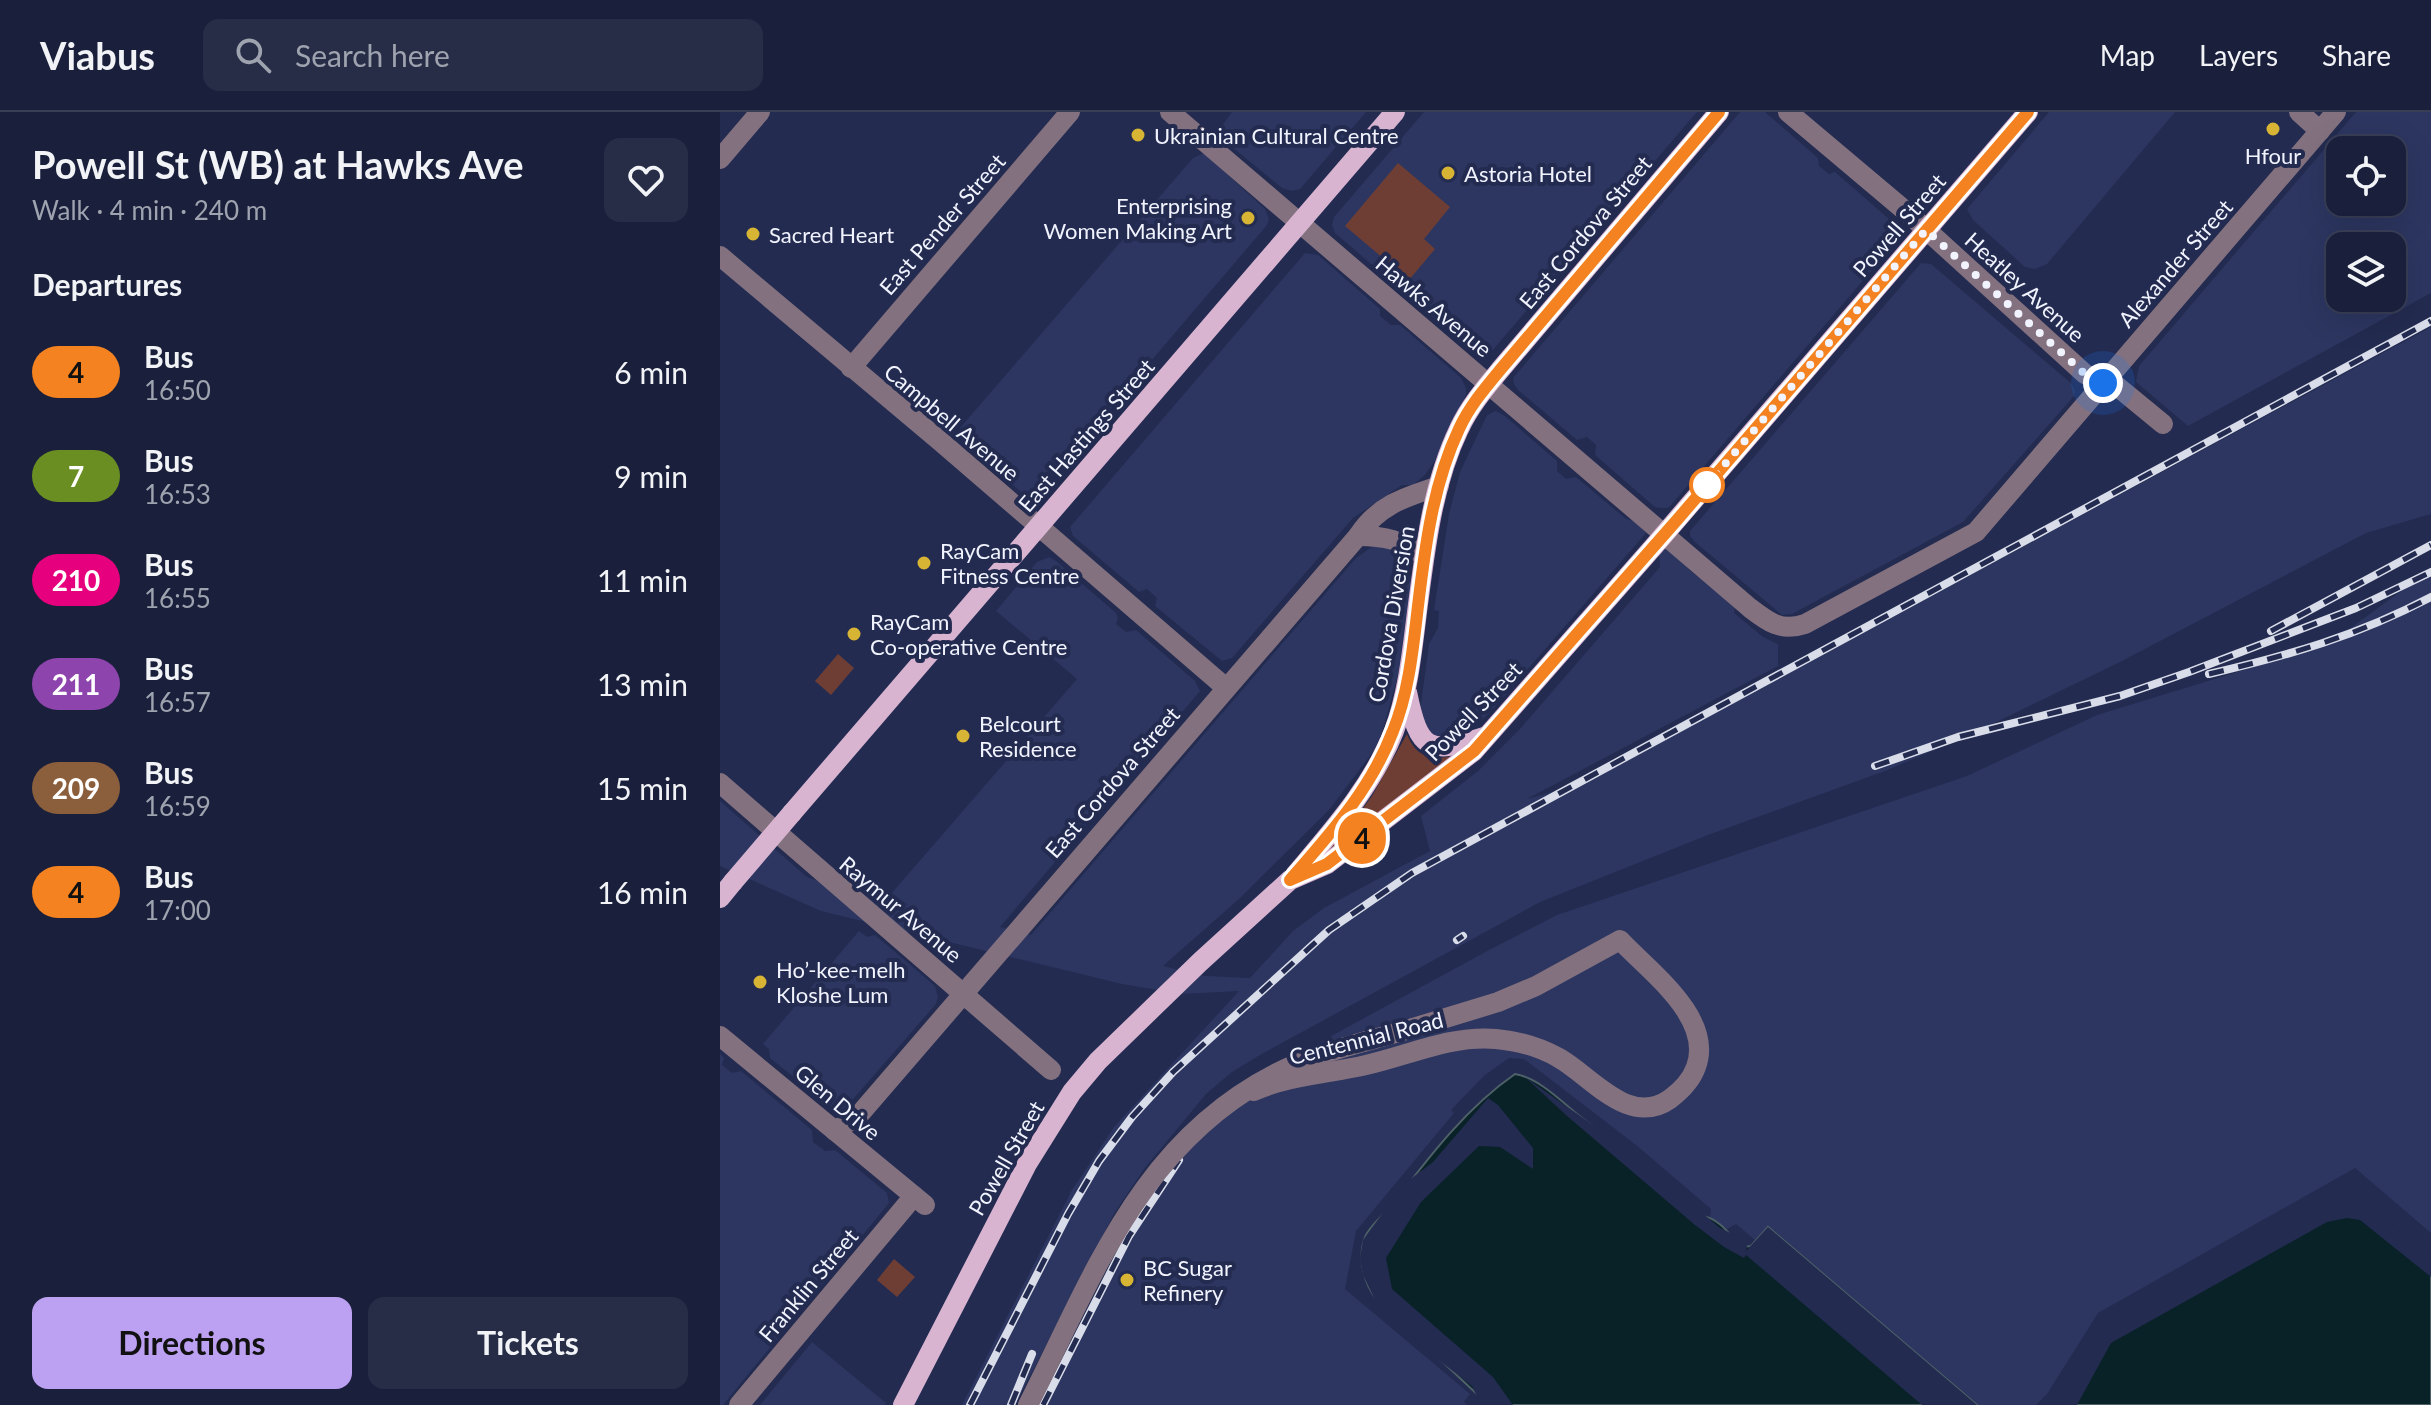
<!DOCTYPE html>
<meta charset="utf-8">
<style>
body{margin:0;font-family:Lato,sans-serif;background:#272d47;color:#f1f3f6;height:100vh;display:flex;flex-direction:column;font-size:30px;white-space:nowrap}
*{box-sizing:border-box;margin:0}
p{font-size:26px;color:#9fa3af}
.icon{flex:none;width:44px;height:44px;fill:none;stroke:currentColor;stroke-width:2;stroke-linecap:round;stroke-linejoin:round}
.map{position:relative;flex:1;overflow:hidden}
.side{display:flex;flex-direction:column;background:#1a203c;width:720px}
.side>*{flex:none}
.badge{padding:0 16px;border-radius:26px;font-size:28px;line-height:52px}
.buttons{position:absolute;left:1606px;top:24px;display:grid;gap:16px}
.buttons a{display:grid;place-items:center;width:80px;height:80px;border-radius:16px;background:#1a203c;box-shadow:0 8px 32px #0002,0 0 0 2px #383e56;font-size:40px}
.you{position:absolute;width:40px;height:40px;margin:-20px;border:6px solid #fff;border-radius:50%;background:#1a73e8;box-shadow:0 0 0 12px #1a73e833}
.map>.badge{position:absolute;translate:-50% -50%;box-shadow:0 0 0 4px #fff}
h2{padding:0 32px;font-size:30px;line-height:72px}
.round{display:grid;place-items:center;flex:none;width:84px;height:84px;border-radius:16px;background:#272d47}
.summary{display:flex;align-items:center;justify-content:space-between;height:136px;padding:0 32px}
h1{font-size:38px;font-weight:700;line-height:60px}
.cta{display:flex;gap:16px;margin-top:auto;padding:16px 32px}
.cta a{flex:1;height:92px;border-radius:16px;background:#bca0f2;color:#111;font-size:32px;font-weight:700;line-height:92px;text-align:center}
.cta a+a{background:#272d47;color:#f1f3f6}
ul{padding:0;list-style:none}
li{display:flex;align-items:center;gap:24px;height:104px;padding:0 32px}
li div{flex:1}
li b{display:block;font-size:30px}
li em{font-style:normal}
li .badge{min-width:88px;font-weight:700;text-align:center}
header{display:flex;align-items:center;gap:48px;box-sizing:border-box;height:112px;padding:0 40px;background:#1a203c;border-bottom:2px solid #383e56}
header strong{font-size:38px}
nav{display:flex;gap:44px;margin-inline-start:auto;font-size:28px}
.search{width:560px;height:72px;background:#272d47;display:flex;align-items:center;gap:20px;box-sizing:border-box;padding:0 28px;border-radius:16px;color:#9fa3af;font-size:30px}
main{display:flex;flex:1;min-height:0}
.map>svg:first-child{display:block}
.built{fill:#2c3660;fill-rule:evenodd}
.green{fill:#6e3e34}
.water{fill:#082227;stroke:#4e6168;stroke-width:2}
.pier{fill:#232b50}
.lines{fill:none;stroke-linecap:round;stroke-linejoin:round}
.minor{stroke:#83717f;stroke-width:20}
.major{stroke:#d8b4d1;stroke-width:20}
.rail-casing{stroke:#d9ddea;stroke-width:8}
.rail{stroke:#232b50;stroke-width:5;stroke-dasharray:15;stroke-linecap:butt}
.minor-bridge{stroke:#83717f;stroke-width:20}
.major-bridge{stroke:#d8b4d1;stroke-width:20}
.line-casing{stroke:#fff;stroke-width:18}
.line{stroke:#f58220;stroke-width:12}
.walk{stroke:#f1f4fe;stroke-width:8;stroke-dasharray:0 14.4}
.poi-dot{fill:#d8b434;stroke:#232b50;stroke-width:3}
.stop-dot{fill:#fff;stroke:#f58220;stroke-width:4}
.labels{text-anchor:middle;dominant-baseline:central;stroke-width:8;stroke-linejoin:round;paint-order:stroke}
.poi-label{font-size:22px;fill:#f1f4fe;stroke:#232b50;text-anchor:start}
.street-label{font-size:22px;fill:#f1f4fe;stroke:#232b50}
</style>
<header>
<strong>Viabus</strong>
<div class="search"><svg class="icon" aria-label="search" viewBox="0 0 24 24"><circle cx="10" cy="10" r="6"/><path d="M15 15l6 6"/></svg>Search here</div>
<nav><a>Map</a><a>Layers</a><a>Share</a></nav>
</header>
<main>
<section class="side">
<div class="summary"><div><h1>Powell St (WB) at Hawks Ave</h1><p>Walk · 4 min · 240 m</p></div><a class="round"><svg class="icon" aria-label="heart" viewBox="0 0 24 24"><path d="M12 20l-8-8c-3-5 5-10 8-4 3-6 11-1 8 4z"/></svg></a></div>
<h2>Departures</h2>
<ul>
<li><span class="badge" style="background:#f58220;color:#111">4</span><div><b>Bus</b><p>16:50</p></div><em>6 min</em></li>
<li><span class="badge" style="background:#6b8e23;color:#fff">7</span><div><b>Bus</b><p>16:53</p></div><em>9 min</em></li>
<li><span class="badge" style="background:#e6007e;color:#fff">210</span><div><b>Bus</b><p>16:55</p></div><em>11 min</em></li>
<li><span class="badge" style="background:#8e44ad;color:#fff">211</span><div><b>Bus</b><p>16:57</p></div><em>13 min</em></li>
<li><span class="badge" style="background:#8b5e3c;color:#fff">209</span><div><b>Bus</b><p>16:59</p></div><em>15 min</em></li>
<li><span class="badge" style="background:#f58220;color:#111">4</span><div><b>Bus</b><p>17:00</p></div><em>16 min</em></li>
</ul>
<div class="cta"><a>Directions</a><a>Tickets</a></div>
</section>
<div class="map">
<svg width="1711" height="1293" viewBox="0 0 1711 1293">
<rect width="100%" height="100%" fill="#232b50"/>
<!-- built -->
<g class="built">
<polygon points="512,0 646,0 580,77 572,79 562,76 496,22"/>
<polygon points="704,0 977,0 772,239 764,245 753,239 698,192 697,182 688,173 678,175 615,121 612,113 614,105"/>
<polygon points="1020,0 1045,0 1098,46 1099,54 1109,62 1115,60 1176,113 1180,121 1175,131 952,392 948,396 940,396 935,395 875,343 876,333 867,325 857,328 798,278 794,272 793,266"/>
<polygon points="1329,0 1455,0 1327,152 1315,157 1305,155 1253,108 1247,97"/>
<path d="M1636,0H1711V181L1468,314L1416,270L1419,254ZM1620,38H1672V90H1620ZM1620,134H1672V186H1620Z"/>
<polygon points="484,41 545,97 549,107 547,113 321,378 312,383 301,380 237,325 240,316 473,46"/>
<polygon points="585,141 598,143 660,197 660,204 671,213 680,213 741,266 746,276 746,283 714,350 705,363 693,373 682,373 633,406 512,546 502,549 435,494 437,486 427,477 419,480 353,424 350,415"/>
<polygon points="1201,151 1211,152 1352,272 1355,279 1354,284 1243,410 1072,502 1062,503 975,430 970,424 970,419"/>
<polygon points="1711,215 1711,402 1646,421 1400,550 1254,621 1165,659 988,723 820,790 540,943 512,960 486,982 424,1057 395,1100 295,1293 242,1293 352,1078 394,1015 519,879 461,882 402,872 101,799 0,754 0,689 87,765 140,783 188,793 171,782 357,567 276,499 317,450 329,445 336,449 396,501 398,506 396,512 406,520 416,518 475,569 480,579 280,815 311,823 636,446 656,432 678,438 683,444 690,460 691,478 680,556 659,632 609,698 519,787 443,854 485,864 530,866 573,819 604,796 710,739 701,704 758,659 800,617 940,455 939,443 947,434 963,447 968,457 1015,494 1014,501 1043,525 1058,532 1058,554 807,687 865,671"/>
<polygon points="776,299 785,304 837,349 837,359 846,367 856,365 905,406 918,411 926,421 774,596 756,614 728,626 713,623 704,614 700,599 709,532 718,516 719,499 714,498 729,402 740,360 767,303"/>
<polygon points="1711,457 1711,1121 1635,1056 1378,1201 1327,1282 1316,1293 1202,1293 1025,1142 1035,1128 1016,1112 1005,1118 990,1105 991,1097 916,1033 804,947 789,946 765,963 731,998 734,1001 636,1119 625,1177 750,1282 744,1290 747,1293 326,1293 409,1128 429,1080 470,1030 569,947 769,838 837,803 1247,664 1377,603 1609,532"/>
<polygon points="139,819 147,825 155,823 215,874 218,885 216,892 127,994 118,1000 50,946 49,937 43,932"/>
<polygon points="0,942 4,946 2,953 12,961 21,959 92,1018 93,1030 105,1039 115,1038 167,1081 169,1091 3,1293 0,1293"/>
<polygon points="92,1230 166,1291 165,1293 40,1293"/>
</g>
<!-- green -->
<g class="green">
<polygon points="678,51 730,95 704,127 715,137 689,168 625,114"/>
<polygon points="118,542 134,556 111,583 95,569"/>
<path d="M687,622C695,644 711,649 732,644L609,740L607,738L636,706L652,684Z"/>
<polygon points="174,1147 195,1165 177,1185 157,1168"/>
</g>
<!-- water -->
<g class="water">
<path d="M795,962C818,966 839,987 857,1002C900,1035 941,1069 982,1104C999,1106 1010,1123 1021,1135L1031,1134L1048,1115L1257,1293H765L760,1285L657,1188C644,1172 637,1146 645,1125C650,1113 665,1102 673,1092C709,1045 746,996 795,962Z"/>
<polygon points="1629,1090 1711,1149 1711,1293 1345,1293 1362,1272 1382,1228"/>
</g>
<!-- pier -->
<g class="pier">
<polygon points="805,965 907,1037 1000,1116 1017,1124 1022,1131 1028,1130 1026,1139 1048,1115 1257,1293 1202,1293 1026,1143 1024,1146 1004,1135 975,1113 847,1004"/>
<polygon points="768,986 778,993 813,1036 813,1057 780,1035 759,1034 701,1090 666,1146 672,1177 773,1265 793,1293 761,1293 752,1274 702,1235 658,1194 643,1163 640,1146 643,1128 684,1072 713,1050"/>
<polygon points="1627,1086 1640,1089 1655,1099 1711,1144 1711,1165 1640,1108 1627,1106 1607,1110 1391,1231 1357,1293 1342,1293 1359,1272 1356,1267 1379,1226 1403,1204"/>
</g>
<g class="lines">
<!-- minor -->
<g class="minor">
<path d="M450,0L1030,496C1048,510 1061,520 1085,512L1256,420L1616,0"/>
<polyline points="1068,0 1189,102 1365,262 1383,271 1398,275 1443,312"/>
<polyline points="1579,0 1600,19"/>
<polyline points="0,47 40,0"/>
<polyline points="0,144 220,329 505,575"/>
<polyline points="131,256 350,0"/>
<path d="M638,424C665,424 682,428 704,444"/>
<polyline points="0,671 331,958"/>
<polyline points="0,924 205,1093"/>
<path d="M534,979C566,964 612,961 646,953C690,943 731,923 776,927C799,929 820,935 839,946C871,964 909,1016 950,987C962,978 971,969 976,955C994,906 930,860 900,828L816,874L778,890L693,916"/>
<path d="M115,1019L139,1003L638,424C658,393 685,385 719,374"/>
<polyline points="19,1293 194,1084"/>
</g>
<!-- major -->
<g class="major">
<path d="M687,580C699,639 708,643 764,625"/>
<polyline points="72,701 675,0"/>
<path d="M575,763C613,718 652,675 674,619C688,581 692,540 697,500C705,439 712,373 739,317C749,295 765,276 780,258L999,0"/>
<polyline points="0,786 13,770"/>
<polyline points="183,1293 307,1052 352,980 378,949 480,850 570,768 607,752 754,639 935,433 1308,0"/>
</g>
<defs>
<g id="rail">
<polyline points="1551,519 1711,433"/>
<path d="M1489,562C1570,543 1637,524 1711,485"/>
<polyline points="1155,654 1238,625 1400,584 1469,560 1636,496 1711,460"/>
<polyline points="737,828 743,824"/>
<polyline points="250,1293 348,1102 379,1049 412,1005 453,960 609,818 692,761 1711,209"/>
<polyline points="291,1293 312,1242"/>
<polyline points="323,1293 409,1124 459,1048"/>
</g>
</defs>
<!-- rail casing -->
<use href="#rail" class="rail-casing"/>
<!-- rail -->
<use href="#rail" class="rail"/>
<!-- minor-bridge -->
<path class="minor-bridge" d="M308,1293C375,1161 422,1025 565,957C605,938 650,929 693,916"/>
<!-- major-bridge -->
<polyline class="major-bridge" points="13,770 72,701"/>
</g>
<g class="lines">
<defs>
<path id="line" d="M999,0L780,258C765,276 749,295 739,317C713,372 705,435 698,494C693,536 689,580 673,619C651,677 610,722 570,768L607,752L754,639L957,408L1308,0"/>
</defs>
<!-- line casing -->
<use href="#line" class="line-casing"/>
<!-- line -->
<use href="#line" class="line"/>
<!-- walk -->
<polyline class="walk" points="987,373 1206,118 1365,262 1383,271"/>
</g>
<!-- markers -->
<g class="poi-dot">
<circle cx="1553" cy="17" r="8"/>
<circle cx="418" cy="23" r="8"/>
<circle cx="728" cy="61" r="8"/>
<circle cx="528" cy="106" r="8"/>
<circle cx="33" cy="122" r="8"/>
<circle cx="204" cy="451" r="8"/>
<circle cx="134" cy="522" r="8"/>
<circle cx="243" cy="624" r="8"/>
<circle cx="40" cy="870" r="8"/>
<circle cx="407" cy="1168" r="8"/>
</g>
<circle class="stop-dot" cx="987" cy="373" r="16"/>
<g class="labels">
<!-- poi labels -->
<g class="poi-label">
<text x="434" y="23">Ukrainian Cultural Centre</text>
<text x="1553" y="43" text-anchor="middle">Hfour</text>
<text x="744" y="61">Astoria Hotel</text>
<text x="512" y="93" text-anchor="end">Enterprising<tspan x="512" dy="25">Women Making Art</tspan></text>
<text x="49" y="122">Sacred Heart</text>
<text x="220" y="438">RayCam<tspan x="220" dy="25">Fitness Centre</tspan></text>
<text x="150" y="509">RayCam<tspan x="150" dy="25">Co-operative Centre</tspan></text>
<text x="259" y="611">Belcourt<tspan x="259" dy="25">Residence</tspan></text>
<text x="56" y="857">Ho’-kee-melh<tspan x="56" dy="25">Kloshe Lum</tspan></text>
<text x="423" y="1155">BC Sugar<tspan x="423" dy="25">Refinery</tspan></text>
</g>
<!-- street labels -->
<g class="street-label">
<text transform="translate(222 112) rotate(-49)">East Pender Street</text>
<text transform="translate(1179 113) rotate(-49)">Powell Street</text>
<text transform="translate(865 120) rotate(-50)">East Cordova Street</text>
<text transform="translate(1455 151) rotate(-49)">Alexander Street</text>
<text transform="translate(1305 175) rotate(42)">Heatley Avenue</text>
<text transform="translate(714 194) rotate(40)">Hawks Avenue</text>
<text transform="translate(232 310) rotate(40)">Campbell Avenue</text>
<text transform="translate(366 323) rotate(-49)">East Hastings Street</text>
<text transform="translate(671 502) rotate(-80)">Cordova Diversion</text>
<text transform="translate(753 599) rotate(-46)">Powell Street</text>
<text transform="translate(392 670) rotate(-49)">East Cordova Street</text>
<text transform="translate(181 797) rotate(40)">Raymur Avenue</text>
<text transform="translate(646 926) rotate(-14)">Centennial Road</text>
<text transform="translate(118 990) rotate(40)">Glen Drive</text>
<text transform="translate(286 1046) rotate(-60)">Powell Street</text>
<text transform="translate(88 1173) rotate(-50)">Franklin Street</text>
</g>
</g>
</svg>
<div class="buttons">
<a><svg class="icon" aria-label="locate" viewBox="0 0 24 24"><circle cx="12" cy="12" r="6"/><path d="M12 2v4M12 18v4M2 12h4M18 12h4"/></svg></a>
<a><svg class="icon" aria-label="layers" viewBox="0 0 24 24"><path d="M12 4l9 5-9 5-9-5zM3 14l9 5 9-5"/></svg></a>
</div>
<div class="you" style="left:1383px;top:271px"></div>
<b class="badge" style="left:642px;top:726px;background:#f58220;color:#111">4</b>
</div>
</main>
